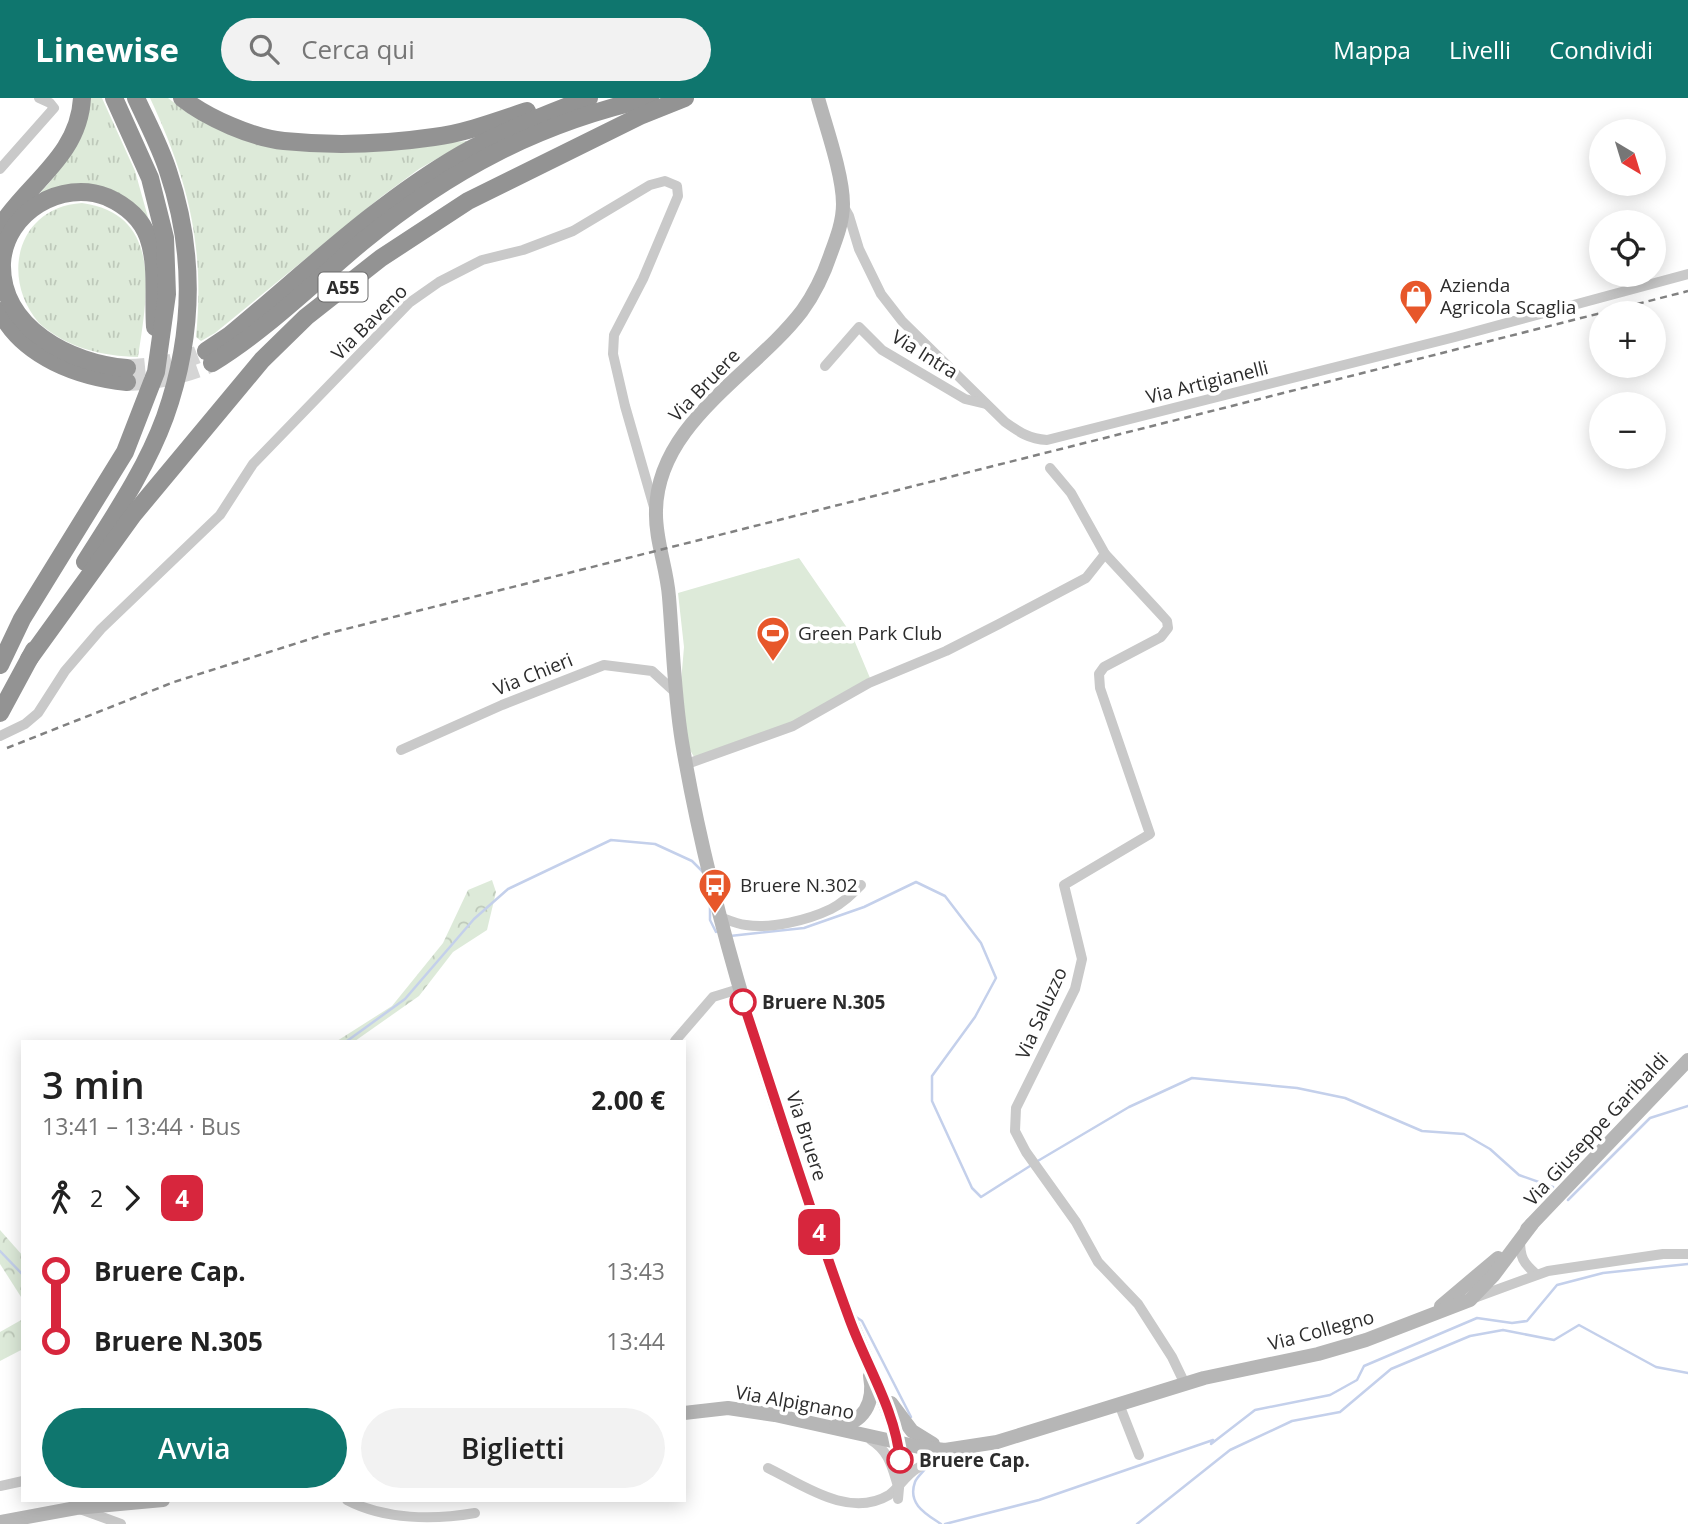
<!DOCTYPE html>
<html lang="it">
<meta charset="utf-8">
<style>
body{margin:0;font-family:"Open Sans",sans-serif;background:#f2f2f2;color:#222;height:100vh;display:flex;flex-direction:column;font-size:26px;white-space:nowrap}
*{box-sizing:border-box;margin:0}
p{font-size:23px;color:#767676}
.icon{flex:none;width:38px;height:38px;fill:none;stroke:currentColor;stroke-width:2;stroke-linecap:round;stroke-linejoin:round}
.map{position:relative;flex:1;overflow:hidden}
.side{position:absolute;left:21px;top:942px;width:665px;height:462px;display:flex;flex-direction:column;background:#fff;border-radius:0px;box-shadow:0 4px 18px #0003}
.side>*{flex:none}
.badge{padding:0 14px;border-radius:10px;font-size:24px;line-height:46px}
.needle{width:46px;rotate:142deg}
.controls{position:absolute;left:1589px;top:21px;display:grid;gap:14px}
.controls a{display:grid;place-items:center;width:77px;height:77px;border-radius:50%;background:#fff;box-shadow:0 4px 18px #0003;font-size:35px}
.map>.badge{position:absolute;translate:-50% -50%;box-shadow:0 0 0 4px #fff}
.legs{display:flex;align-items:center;gap:10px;height:77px;padding:0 21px;font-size:23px}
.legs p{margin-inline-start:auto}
.headline{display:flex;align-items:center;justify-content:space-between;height:119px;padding:0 21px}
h1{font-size:38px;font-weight:600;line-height:52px}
.primary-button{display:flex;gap:14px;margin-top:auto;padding:14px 21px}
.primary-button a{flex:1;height:80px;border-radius:42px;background:#0f766e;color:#fff;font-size:28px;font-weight:600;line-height:80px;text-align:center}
.primary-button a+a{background:#f2f2f2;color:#222}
ul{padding:0 21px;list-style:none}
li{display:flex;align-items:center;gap:24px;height:70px;font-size:26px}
li i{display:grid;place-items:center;width:10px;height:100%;margin:0 9px;background:currentColor}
li i::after{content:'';width:18px;height:18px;margin:-9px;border:5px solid;border-radius:50%;background:#fff}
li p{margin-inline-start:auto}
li:first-child i{background:linear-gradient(#0000 50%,currentColor 0)}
li:last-child i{background:linear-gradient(currentColor 50%,#0000 0)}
header{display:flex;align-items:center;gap:42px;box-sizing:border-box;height:98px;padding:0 35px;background:#0f766e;color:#fff}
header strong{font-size:33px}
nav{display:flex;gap:38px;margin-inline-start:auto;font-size:24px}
.search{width:490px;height:63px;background:#f2f2f2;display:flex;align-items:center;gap:18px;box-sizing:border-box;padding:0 24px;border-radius:38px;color:#767676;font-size:26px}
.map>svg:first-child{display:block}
.grass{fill:url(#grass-tufts)}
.forest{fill:url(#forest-crowns)}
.pitch{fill:#ddead9}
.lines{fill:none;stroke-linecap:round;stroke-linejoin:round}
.stream{stroke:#c4d0eb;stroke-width:2.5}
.highway-tunnel{stroke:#d5d5d5;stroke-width:18;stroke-dasharray:18 9;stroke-linecap:butt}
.street{stroke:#c9c9c9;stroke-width:10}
.secondary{stroke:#b6b6b6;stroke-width:14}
.highway{stroke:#939393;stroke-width:18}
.rail{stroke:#818181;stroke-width:2.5;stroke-dasharray:7 5;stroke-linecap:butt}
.line-1-casing{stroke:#fff;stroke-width:16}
.line-1{stroke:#d7263d;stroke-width:10}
.stop-1-dot{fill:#fff;stroke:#d7263d;stroke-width:3.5}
.labels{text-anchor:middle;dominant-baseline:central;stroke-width:7;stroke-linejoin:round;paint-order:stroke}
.shield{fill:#fff;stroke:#6b6b6b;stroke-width:2}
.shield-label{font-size:18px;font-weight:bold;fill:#2c2c2c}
.poi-label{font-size:19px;fill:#2c2c2c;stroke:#fff;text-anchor:start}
.street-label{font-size:19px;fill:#2c2c2c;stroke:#fff}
.stop-label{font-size:19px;font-weight:bold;fill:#2c2c2c;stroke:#fff;text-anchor:start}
</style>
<header>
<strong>Linewise</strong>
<div class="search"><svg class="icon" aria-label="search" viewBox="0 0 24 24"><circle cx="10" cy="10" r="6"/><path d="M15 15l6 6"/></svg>Cerca qui</div>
<nav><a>Mappa</a><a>Livelli</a><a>Condividi</a></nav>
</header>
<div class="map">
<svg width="1688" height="1426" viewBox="0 0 1688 1426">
<defs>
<pattern id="grass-tufts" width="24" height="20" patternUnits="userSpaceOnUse" patternTransform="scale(1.75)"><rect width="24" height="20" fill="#ddead9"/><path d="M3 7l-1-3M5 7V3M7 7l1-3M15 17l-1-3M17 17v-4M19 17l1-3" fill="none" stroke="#bec9ba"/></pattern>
<pattern id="forest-crowns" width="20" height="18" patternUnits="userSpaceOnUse" patternTransform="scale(1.75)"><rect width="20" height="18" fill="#ddead9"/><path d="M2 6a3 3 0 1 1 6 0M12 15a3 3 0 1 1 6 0" fill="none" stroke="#bec9ba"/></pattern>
</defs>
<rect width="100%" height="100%" fill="#fff"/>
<!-- grass -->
<g class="grass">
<path d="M90,0H102L135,73L149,123L136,108L52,91L40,95C72,60 78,45 90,0Z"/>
<path d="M150,0H168L189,16L248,42L441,45L468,43L419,71L381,99L215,235L201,243L196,239C205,148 188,81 150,0Z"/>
<path d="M82,105C164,116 147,199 138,259C102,258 67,250 39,225C0,180 17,109 82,105Z"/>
</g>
<!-- forest -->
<g class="forest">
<polygon points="492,782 496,794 487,832 453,854 419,898 355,943 337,943 392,908 443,845 468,792"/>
<polygon points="0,1132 23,1158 23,1202 0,1166"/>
<polygon points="23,1221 23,1251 0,1263 0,1234"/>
</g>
<!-- pitch -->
<polygon class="pitch" points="799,460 852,537 870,580 789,626 696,662 677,631 684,549 678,495"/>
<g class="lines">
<!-- stream -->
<g class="stream">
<polyline points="710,804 710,822 716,834"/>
<polyline points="730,838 804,830 864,809 916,784 945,798 981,845 996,880 975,919 932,978 932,1003 972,1090 981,1099 1030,1068"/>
<polyline points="347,943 405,901 474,821 508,791 611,742 655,746 692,763 703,774"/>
<polyline points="1036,1064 1129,1009 1192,980 1297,990 1345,1000 1422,1033 1464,1036 1490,1051 1519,1077 1553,1089"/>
<polyline points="1568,1102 1650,1020 1688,1008"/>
<polyline points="0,1153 23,1177"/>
<polyline points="856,1219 862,1223 911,1319"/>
<path d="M926,1370C923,1374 917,1379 915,1384C907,1406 926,1416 941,1426"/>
<polyline points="945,1426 1039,1402 1213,1342 1211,1346 1255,1312 1330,1297 1357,1282 1364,1268 1477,1220 1512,1225 1527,1223 1557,1187 1603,1175 1688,1166"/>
<polyline points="1137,1426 1230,1352 1292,1323 1340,1314 1391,1271 1470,1238 1503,1232 1554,1242 1579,1227 1656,1269 1688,1275"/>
</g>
<!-- highway-tunnel -->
<g class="highway-tunnel">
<path d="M127,270C155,269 180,265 206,253"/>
<path d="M127,284C157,283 184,277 212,265"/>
</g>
<!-- street -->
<g class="street">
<polyline points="0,71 54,10 50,5 39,0"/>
<path d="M844,109L849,118L859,151L881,196L902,223L1005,324C1019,334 1029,341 1047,342L1455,239L1688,176"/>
<polyline points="825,268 859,229 882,252 965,301 986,306"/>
<polyline points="1050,370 1071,395 1105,456 1157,512 1167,523 1168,530 1161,539 1104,569 1099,576 1100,590 1150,736 1064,787 1082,861 1075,891 1016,1010 1015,1033 1026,1054 1076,1124 1098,1164 1138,1206 1172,1259 1185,1286"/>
<polyline points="0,638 25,626 38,615 65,573 101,531 220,417 253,366 409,205 439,184 482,162 523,152 573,133 650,87 665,83 677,88 678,98 643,181 614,237 613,256 625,308 654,409"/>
<polyline points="401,652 502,607 604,567 652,573 676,595"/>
<polyline points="687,666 793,628 869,585 946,553 999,526 1086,480 1105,456"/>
<path d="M720,819C728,822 737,826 746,827C772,831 808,822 831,811C843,805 852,796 861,787"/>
<polyline points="675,943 713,899 739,891"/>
<path d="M1520,1142C1520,1159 1523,1165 1536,1176"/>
<polyline points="1474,1200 1548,1173 1663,1156 1688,1156"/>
<polyline points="1119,1306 1139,1357"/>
<path d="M871,1342C889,1353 892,1369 898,1388"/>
<path d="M768,1370C803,1387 849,1421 889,1397C899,1390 905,1378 916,1371C928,1363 943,1359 956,1354"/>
<polyline points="0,1388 23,1383"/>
<polyline points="898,1401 901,1368 898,1343"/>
<path d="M347,1402C385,1422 434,1422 475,1415"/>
<polyline points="80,1411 121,1426"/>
</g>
<!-- secondary -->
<g class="secondary">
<path d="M818,0C826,29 843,77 843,106C843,123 837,139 831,155C824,176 815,195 802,213C754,276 657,325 656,413C655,442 667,470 669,499C673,547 674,596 682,644C713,828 774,1005 835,1181C854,1236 881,1288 898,1343"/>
<polyline points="1527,1131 1688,962"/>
<polyline points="1441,1208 1498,1160"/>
<polyline points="891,1305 912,1333 933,1346"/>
<polyline points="684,1315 728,1310 775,1317 919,1349 945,1352 997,1344 1204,1280 1318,1256 1366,1242 1470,1202 1493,1178 1532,1126"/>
<path d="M836,1328C864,1326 875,1304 870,1278"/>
<polyline points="0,1424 76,1410 163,1402"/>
</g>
<!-- highway -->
<g class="highway">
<path d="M182,0C207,20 253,40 284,43C333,48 386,46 434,39C465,35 497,23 527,13"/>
<path d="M0,129C28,85 79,58 82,0"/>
<path d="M0,213C23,259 79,279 127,284"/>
<path d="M206,253L230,237C305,175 377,105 462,56C503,33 546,16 589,0"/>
<path d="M212,265C266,232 313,185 362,144C450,72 538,25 650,0"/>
<path d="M127,270C71,266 0,230 2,165C5,114 62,81 107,99C125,107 141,120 148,139C158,167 153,199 155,229"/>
<path d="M85,464C114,418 146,371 165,319C194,237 196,156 168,73C160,48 147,24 136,0"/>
<polyline points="29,561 133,417 262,262 306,219 381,160 468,103 640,18 685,0"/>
<polyline points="0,567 22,521 125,354 156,274 167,196 165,140 150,80 114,0"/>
<polyline points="0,615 34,552"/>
</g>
<!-- rail -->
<g class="rail">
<polyline points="1602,215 1688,193"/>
<polyline points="7,650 174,584 326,536 1601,215"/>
</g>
</g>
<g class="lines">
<defs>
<path id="line-1" d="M743,904C778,1009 810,1114 848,1217C865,1266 895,1310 900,1362"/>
</defs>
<!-- line-1 casing -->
<use href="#line-1" class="line-1-casing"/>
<!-- line-1 -->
<use href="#line-1" class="line-1"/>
</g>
<!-- icons -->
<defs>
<symbol id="shop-pin" viewBox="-11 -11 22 30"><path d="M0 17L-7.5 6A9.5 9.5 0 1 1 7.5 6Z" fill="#e7572a" stroke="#fff"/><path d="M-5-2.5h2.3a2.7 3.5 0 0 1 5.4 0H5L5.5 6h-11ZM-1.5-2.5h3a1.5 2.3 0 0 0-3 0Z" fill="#fff"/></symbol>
<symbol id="stadium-pin" viewBox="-11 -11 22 30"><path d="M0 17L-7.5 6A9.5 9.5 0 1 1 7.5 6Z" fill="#e7572a" stroke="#fff"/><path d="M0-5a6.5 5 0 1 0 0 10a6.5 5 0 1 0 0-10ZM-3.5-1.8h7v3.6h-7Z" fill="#fff"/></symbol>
<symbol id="bus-pin" viewBox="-11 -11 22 30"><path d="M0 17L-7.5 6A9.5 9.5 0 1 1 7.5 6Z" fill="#e7572a" stroke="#fff"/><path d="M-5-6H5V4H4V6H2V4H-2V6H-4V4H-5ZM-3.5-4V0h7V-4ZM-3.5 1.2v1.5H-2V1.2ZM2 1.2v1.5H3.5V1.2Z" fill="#fff"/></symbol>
</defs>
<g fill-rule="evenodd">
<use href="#shop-pin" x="1397" y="179" width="38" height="52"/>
<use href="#stadium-pin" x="754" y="516" width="38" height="52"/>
<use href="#bus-pin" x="696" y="768" width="38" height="52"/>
</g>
<!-- markers -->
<g class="stop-1-dot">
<circle cx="743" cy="904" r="12"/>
<circle cx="900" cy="1362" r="12"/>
</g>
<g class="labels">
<!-- shield labels -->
<rect class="shield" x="318.5" y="174.5" width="49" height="29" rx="5"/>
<g class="shield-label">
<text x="343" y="189">A55</text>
</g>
<!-- poi labels -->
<g class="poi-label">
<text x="1440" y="187">Azienda<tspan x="1440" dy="22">Agricola Scaglia</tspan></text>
<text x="798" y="535">Green Park Club</text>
<text x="740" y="787">Bruere N.302</text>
</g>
<!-- street labels -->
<g class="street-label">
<text transform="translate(369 224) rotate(-45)">Via Baveno</text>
<text transform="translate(925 256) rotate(32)">Via Intra</text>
<text transform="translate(1207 284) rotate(-14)">Via Artigianelli</text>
<text transform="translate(704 287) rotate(-46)">Via Bruere</text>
<text transform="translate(533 576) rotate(-22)">Via Chieri</text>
<text transform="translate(1041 915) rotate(-66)">Via Saluzzo</text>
<text transform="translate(1596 1031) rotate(-47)">Via Giuseppe Garibaldi</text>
<text transform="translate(807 1038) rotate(72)">Via Bruere</text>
<text transform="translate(1321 1232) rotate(-15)">Via Collegno</text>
<text transform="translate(795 1304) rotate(10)">Via Alpignano</text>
</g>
<!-- stop labels -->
<g class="stop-label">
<text x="762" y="904">Bruere N.305</text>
<text x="919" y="1362">Bruere Cap.</text>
</g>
</g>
</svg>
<div class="controls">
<a><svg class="needle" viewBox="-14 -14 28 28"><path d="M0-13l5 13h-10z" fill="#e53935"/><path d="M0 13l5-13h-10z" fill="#767676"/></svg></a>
<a><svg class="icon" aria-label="locate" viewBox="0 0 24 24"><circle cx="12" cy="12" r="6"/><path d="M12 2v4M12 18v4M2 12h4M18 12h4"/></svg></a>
<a>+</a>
<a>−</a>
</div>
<b class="badge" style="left:819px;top:1134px;background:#d7263d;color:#fff">4</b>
<section class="side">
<div class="headline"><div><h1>3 min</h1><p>13:41 – 13:44 · Bus</p></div><b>2.00 €</b></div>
<div class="legs"><svg class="icon" aria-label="walk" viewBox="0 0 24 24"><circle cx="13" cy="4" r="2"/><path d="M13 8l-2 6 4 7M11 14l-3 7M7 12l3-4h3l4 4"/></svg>2<svg class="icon" aria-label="forward" viewBox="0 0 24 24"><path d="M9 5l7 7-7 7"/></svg><b class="badge" style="background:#d7263d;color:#fff">4</b></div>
<ul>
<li><i style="color:#d7263d"></i><b>Bruere Cap.</b><p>13:43</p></li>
<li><i style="color:#d7263d"></i><b>Bruere N.305</b><p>13:44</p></li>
</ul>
<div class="primary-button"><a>Avvia</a><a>Biglietti</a></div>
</section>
</div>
